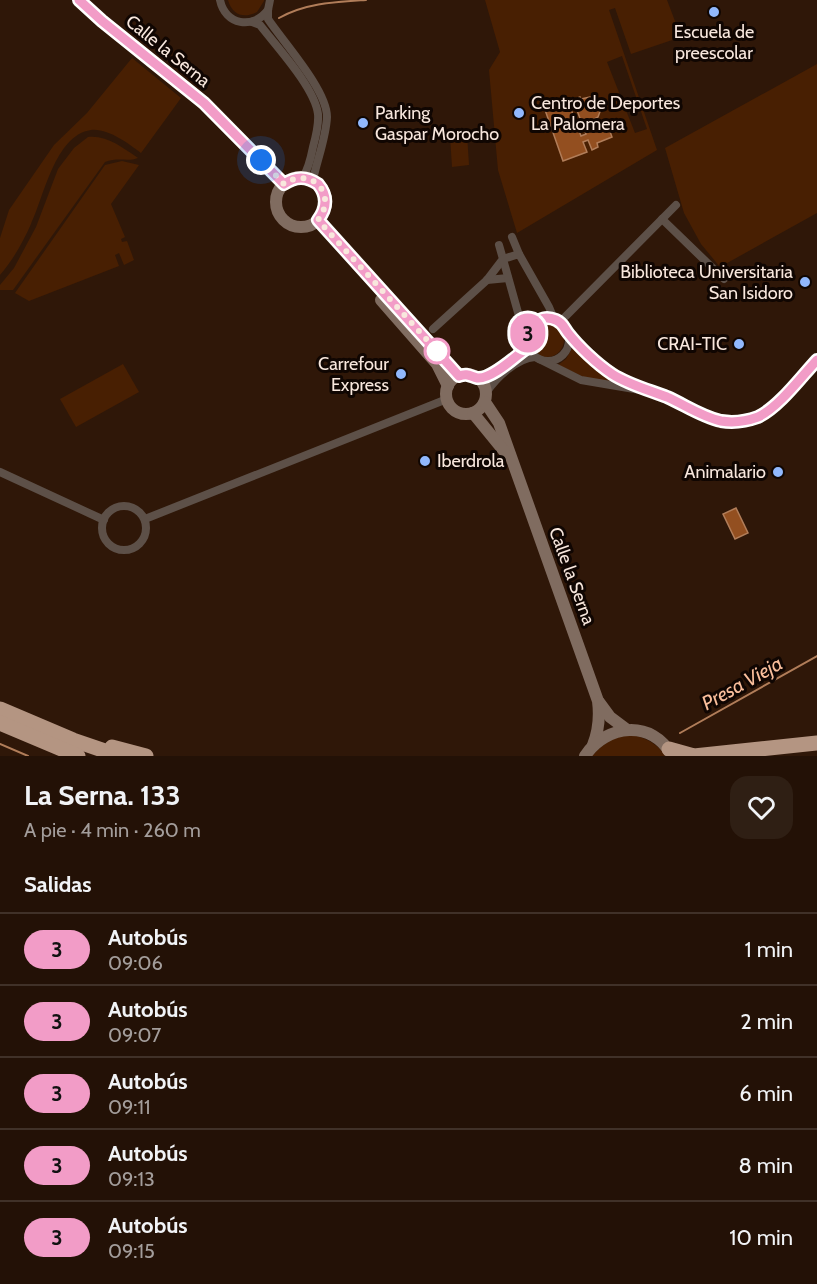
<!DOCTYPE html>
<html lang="es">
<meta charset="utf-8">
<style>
body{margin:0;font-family:Cabin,sans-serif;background:#2f1f14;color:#f1f3f6;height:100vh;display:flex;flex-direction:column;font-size:22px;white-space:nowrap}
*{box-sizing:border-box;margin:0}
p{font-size:20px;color:#a39d9b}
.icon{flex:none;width:33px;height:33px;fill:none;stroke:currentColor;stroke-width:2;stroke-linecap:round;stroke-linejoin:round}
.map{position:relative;height:756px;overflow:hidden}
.details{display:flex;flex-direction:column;background:#231106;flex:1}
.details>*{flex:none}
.badge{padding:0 12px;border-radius:20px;font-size:21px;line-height:39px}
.you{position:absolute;width:30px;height:30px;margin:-15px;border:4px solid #fff;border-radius:50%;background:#1a73e8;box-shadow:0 0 0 9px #1a73e833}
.map>.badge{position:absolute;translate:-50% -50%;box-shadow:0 0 0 3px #fff}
h2{padding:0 24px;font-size:22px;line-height:54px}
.round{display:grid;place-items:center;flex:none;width:63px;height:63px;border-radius:18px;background:#2f1f14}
.headline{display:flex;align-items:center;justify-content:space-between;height:102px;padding:0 24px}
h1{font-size:28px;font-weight:800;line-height:45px}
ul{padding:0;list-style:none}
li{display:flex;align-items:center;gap:18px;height:72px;padding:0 24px;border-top:2px solid #403128}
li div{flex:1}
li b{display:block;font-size:22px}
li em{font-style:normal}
li .badge{min-width:66px;font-weight:700;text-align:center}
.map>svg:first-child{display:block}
.green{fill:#481f02;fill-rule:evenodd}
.water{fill:#934f20;stroke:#b17d59;stroke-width:1.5}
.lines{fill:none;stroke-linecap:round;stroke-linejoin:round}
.stream{stroke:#b17d59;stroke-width:2}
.street{stroke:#5d5048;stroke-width:8}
.secondary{stroke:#806c60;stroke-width:12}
.highway{stroke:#b49582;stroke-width:15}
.line-casing{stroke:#fff;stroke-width:14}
.line{stroke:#f29cc7;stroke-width:9}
.walk{stroke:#f8e7dd;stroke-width:6;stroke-dasharray:0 10.8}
.poi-dot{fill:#91b8fd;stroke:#100602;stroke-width:2}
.stop-dot{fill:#fff;stroke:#f29cc7;stroke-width:3}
.labels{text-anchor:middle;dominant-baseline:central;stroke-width:6;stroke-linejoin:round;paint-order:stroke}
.poi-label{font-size:18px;fill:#f8e7dd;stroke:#100602;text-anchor:end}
.street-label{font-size:18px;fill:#f8e7dd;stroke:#100602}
.water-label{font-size:20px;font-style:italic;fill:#fabe9b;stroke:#100602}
</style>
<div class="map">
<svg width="817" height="756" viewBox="0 0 817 756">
<rect width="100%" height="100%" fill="#2f1708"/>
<!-- green -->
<g class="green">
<path d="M228,0H264V1L257,12C244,19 232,15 228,0Z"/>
<path d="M485,0H667L681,37L631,54L615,8L609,10L657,150L517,233L498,170L489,70L500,52ZM622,56L647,129L635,133L607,62ZM581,99L592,132L608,126L592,150L588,140L583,142L581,136L586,134L573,100Z"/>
<path d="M132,58L181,98L141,153C129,144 108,128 91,130C55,135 44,197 31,224C23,242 13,260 0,275V238L9,210L54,145L87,113Z"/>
<polygon points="817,64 817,213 720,267 701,244 684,213 665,148"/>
<polygon points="467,134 469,165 452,167 450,136"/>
<path d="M88,137C107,135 123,148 138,158C129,162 117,157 105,162L13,290H0V285L14,268L36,227L58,169L74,148Z"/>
<polygon points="122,161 139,165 111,204 125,237 121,239 122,242 127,241 134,260 124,265 119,253 115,255 119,266 29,301 15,293 105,165"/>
<circle cx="547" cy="340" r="17"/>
<polygon points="574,345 601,372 617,383 588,379 558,365 566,359"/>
<polygon points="123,364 139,392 76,427 60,399"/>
<path d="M633,735C648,739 657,744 666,756H592C605,742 614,736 633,735Z"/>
</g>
<!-- water -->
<g class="water">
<polygon points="580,97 581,99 590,97 598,101 601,109 598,117 589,122 592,131 608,126 612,137 597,143 598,147 592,150 588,140 583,142 587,152 563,161 544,107 567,99 581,136 586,134 573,100"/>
<polygon points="736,508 748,533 735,539 723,514"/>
</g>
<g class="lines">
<!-- stream -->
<g class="stream">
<path d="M279,18C306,3 335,2 366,0"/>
<polyline points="680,733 817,656"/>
<polyline points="0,744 28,756"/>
</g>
<!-- street -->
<g class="street">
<path d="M220,0C225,25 253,30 268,10"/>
<path d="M270,0L268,10V19C284,43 327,90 327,117C326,138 317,160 313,180"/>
<path d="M252,22L260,25C277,47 315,88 318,114C319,125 316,136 313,147C311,157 309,168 303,177"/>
<polyline points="662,219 724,279"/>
<polyline points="512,237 519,254"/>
<polyline points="487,280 508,278"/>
<circle cx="548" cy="340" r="21"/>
<polyline points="560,322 676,205"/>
<polyline points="433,329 487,280 503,259 499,245"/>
<polyline points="569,333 612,374 638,387"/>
<polyline points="526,341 503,259 519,254 549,307 554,319"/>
<polyline points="539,359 581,380 646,391 665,396 716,420 732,422 758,417 772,408 817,360"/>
<polyline points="478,378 493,374 527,348"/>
<path d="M486,393C496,378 517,358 535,357"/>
<polyline points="0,472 104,520"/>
<circle cx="124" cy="528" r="22"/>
<polyline points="145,519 447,399"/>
</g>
<!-- secondary -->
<g class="secondary">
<polyline points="79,0 102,21 204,103 284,184"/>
<circle cx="301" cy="202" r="25"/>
<polyline points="318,220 459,376"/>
<polyline points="381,300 437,364 448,386"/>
<circle cx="466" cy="394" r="20"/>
<path d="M485,402L499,423L598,701C600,717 599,730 593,745"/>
<polyline points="473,413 504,451"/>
<polyline points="599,702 610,717 626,729"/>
<path d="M585,756C606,724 653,719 672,756"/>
</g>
<!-- highway -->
<g class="highway">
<polyline points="0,709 73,740 120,756"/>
<polyline points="0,723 78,756"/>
<polyline points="112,747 146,756"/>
<polyline points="669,749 694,756 817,743"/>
</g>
</g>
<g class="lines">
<defs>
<path id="line" d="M79,0L102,21L204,103L284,184C296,176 306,176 318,184C328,196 327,208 318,220L459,376C467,373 470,376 477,378C491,380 516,356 527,348C526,330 537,312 556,320C563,323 564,328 568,333C579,347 597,364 612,374C629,385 649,390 667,397C685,405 702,417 721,421C733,423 747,421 758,417C779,407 801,377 817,360"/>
</defs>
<!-- line casing -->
<use href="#line" class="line-casing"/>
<!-- line -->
<use href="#line" class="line"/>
<!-- walk -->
<path class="walk" d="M261,160L284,184C296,176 306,176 318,184C328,196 327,208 318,220L437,351"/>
</g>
<!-- markers -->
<g class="poi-dot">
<circle cx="714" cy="12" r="6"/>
<circle cx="519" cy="113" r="6"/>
<circle cx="363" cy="123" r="6"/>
<circle cx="805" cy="282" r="6"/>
<circle cx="739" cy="344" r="6"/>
<circle cx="401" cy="374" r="6"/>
<circle cx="425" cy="461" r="6"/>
<circle cx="778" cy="472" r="6"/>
</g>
<circle class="stop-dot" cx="437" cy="351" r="12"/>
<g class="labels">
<!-- poi labels -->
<g class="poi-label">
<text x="714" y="32" text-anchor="middle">Escuela de<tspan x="714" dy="21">preescolar</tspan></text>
<text x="531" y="103" text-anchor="start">Centro de Deportes<tspan x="531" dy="21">La Palomera</tspan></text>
<text x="375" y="113" text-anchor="start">Parking<tspan x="375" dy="21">Gaspar Morocho</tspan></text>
<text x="793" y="272">Biblioteca Universitaria<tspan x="793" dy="21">San Isidoro</tspan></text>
<text x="727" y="344">CRAI-TIC</text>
<text x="389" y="364">Carrefour<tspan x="389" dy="21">Express</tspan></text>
<text x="437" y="461" text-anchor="start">Iberdrola</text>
<text x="766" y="472">Animalario</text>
</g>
<!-- street labels -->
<g class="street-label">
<text transform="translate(168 51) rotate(39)">Calle la Serna</text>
<text transform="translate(572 576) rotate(70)">Calle la Serna</text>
</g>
<!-- water labels -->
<g class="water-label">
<text transform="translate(742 683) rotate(-29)">Presa Vieja</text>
</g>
</g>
</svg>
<div class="you" style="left:261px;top:160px"></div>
<b class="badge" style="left:528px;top:333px;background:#f29cc7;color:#111">3</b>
</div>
<section class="details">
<div class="headline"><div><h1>La Serna. 133</h1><p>A pie · 4 min · 260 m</p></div><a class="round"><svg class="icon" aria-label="heart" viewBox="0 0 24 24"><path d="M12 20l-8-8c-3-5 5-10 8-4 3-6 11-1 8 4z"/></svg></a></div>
<h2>Salidas</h2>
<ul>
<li><span class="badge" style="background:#f29cc7;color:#111">3</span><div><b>Autobús</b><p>09:06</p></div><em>1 min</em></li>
<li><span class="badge" style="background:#f29cc7;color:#111">3</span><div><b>Autobús</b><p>09:07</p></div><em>2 min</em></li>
<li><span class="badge" style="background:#f29cc7;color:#111">3</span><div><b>Autobús</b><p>09:11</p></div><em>6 min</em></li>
<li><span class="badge" style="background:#f29cc7;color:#111">3</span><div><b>Autobús</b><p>09:13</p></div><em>8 min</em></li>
<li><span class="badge" style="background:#f29cc7;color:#111">3</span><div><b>Autobús</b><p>09:15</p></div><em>10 min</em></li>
</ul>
</section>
